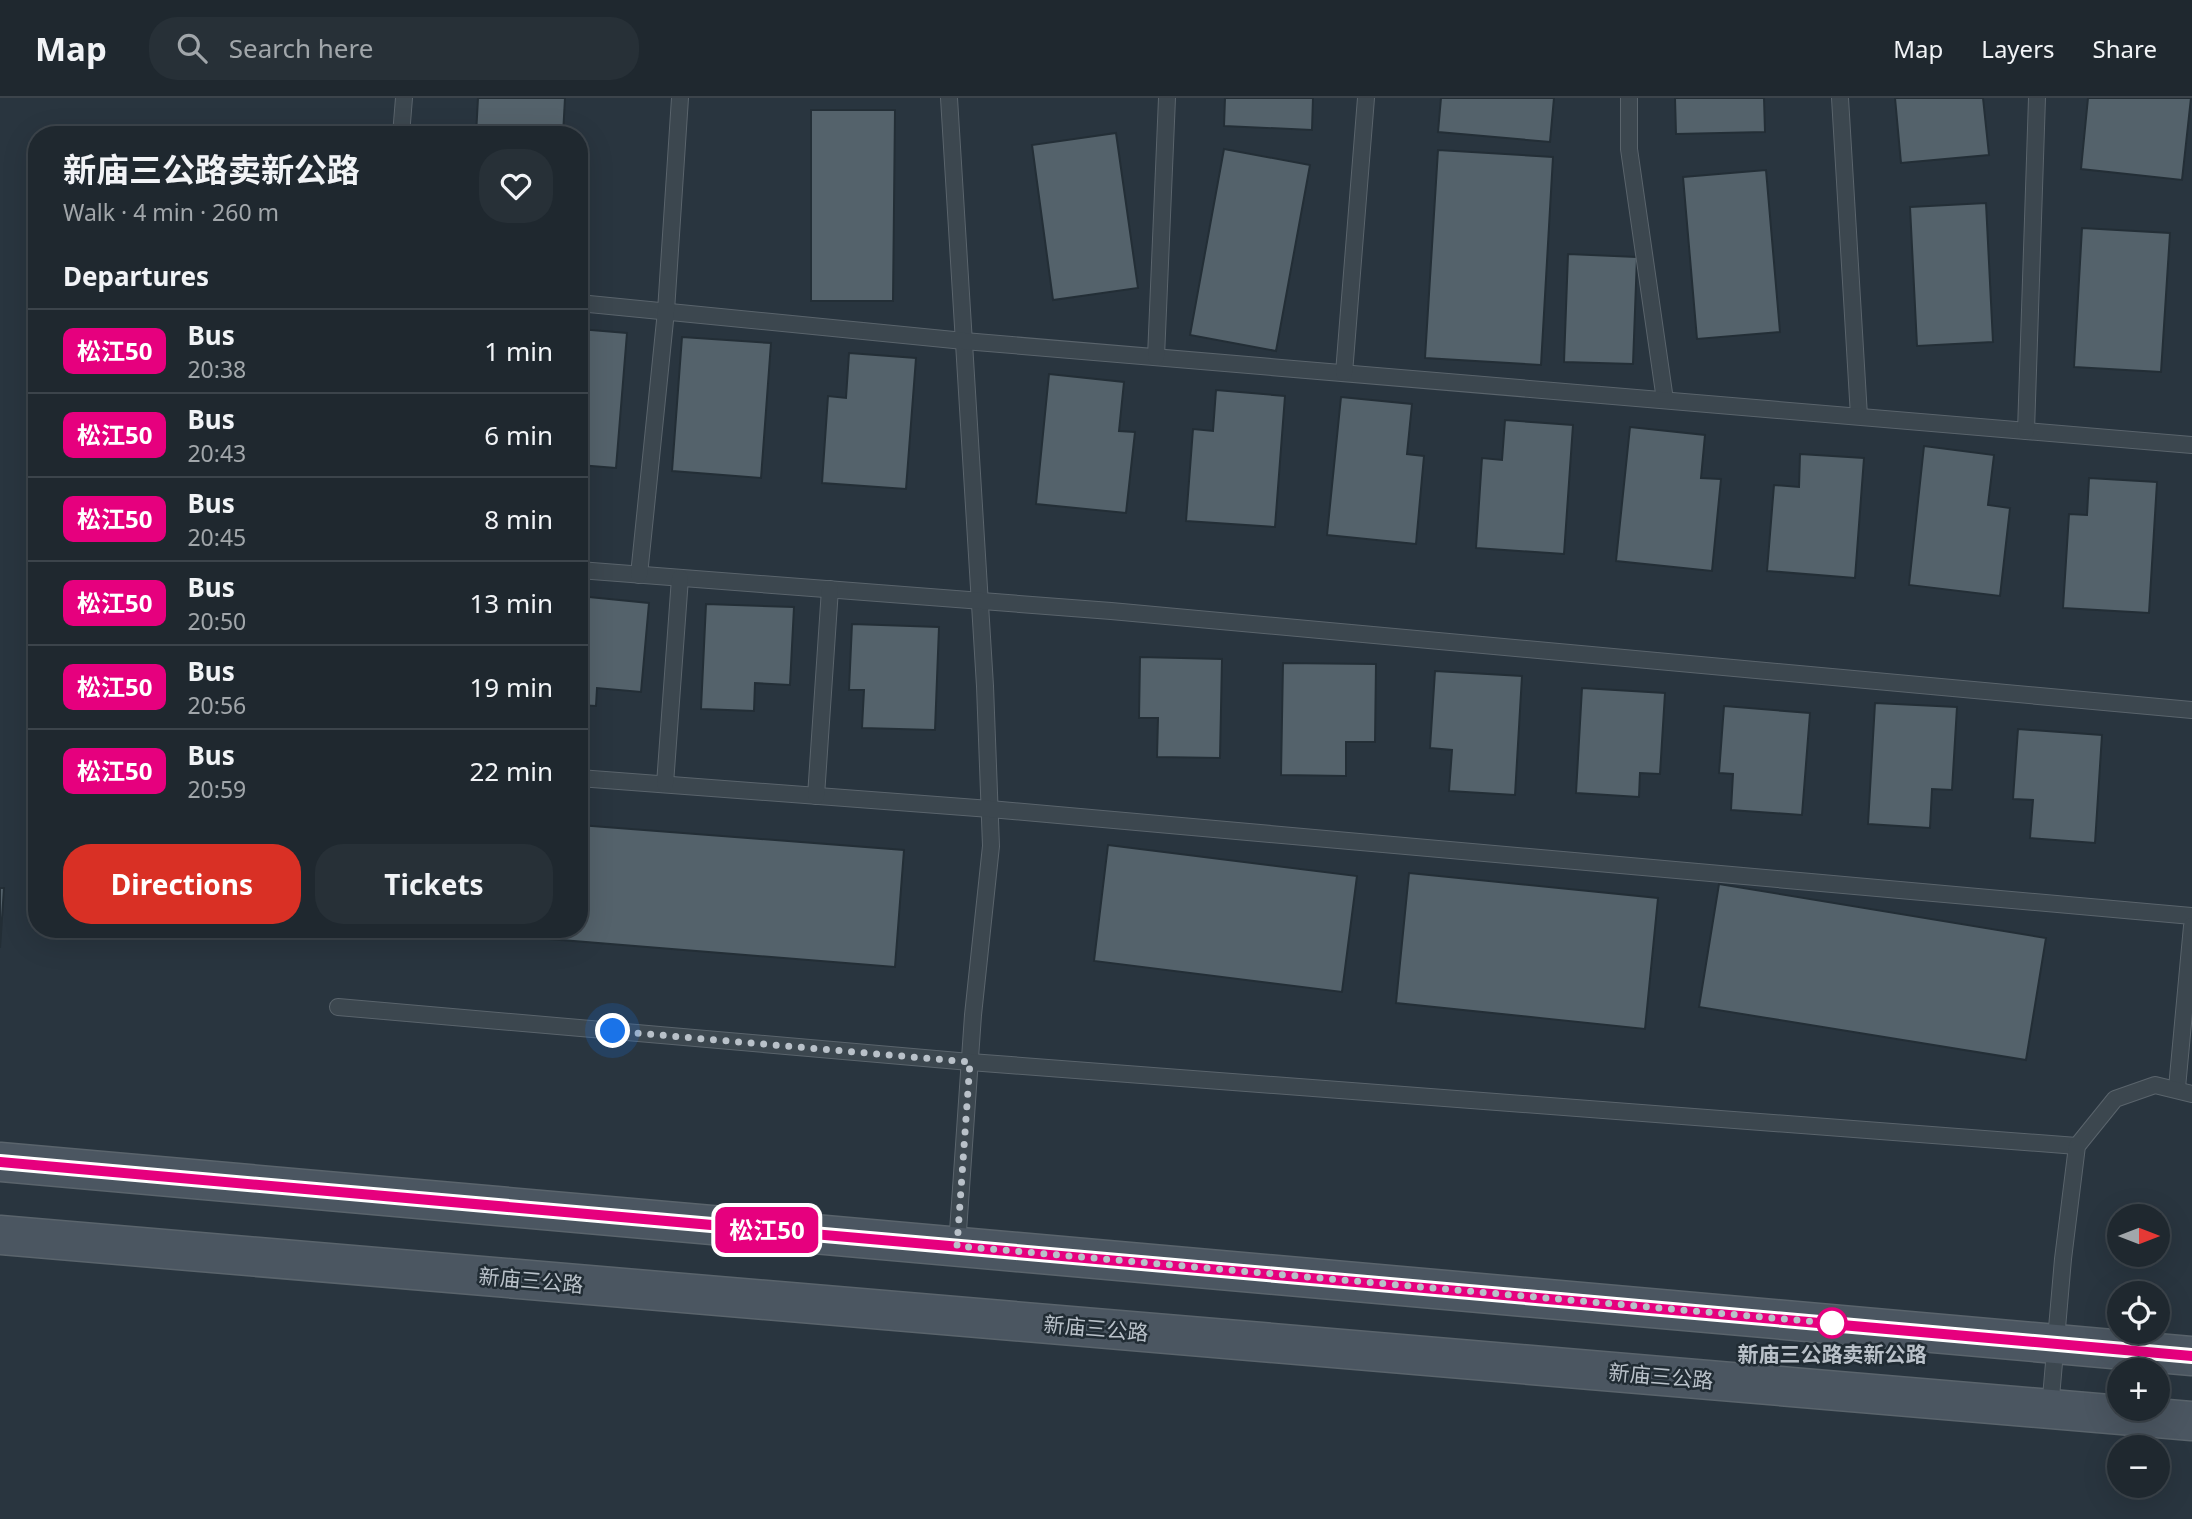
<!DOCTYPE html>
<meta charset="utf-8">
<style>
body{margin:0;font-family:"Noto Sans","Noto Sans SC",sans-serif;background:#273037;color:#f1f3f6;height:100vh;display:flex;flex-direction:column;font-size:26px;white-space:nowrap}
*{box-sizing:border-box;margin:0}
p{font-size:23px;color:#a1a6aa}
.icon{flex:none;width:38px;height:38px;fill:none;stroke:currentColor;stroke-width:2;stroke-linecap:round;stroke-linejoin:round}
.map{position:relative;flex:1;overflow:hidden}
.sheet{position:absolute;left:28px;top:28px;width:560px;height:812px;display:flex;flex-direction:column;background:#1f282f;border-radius:28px;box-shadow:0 7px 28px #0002,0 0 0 2px #3c444b}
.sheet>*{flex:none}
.badge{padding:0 14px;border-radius:10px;font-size:24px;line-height:46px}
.needle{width:46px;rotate:90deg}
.tools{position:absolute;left:2107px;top:1106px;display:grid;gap:14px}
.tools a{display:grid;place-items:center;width:63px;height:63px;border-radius:50%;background:#1f282f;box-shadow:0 7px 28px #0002,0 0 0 2px #3c444b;font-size:35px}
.you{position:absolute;width:35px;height:35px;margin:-18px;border:5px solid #fff;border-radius:50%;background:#1a73e8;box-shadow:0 0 0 10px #1a73e833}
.map>.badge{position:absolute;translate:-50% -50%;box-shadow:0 0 0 4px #fff}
h2{padding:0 35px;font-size:26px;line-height:63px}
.round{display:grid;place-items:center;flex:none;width:74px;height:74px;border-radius:28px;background:#273037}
.overview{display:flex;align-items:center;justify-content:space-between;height:119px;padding:0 35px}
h1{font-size:33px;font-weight:700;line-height:52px}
.action{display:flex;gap:14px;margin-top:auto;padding:14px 35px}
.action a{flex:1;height:80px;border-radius:28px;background:#d93025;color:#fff;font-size:28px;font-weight:700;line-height:80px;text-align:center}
.action a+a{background:#273037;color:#f1f3f6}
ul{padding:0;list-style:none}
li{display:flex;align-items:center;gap:21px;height:84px;padding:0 35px;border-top:2px solid #3c444b}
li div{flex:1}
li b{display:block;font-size:26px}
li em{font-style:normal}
li .badge{min-width:77px;font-weight:700;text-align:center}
header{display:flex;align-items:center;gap:42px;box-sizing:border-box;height:98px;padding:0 35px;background:#1f282f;border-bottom:2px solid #3c444b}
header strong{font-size:33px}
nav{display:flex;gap:38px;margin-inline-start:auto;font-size:24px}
.search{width:490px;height:63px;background:#273037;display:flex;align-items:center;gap:18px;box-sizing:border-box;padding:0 24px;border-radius:28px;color:#a1a6aa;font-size:26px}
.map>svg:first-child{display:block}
.building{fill:#54626b;stroke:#232e36;stroke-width:2}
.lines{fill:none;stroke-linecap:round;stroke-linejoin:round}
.service-casing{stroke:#5a646c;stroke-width:18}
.secondary-casing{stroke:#5a646c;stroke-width:41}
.service{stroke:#3c474f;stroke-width:16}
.secondary{stroke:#4b5661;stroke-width:38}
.line-casing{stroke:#fff;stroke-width:16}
.line{stroke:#e6007e;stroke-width:10}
.walk{stroke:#b9c1c9;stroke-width:7;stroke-dasharray:0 12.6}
.stop-dot{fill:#fff;stroke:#e6007e;stroke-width:3.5}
.labels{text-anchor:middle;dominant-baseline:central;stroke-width:5;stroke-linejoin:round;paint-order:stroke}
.street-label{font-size:21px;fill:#b9c1c9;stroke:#212c34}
.stop-label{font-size:21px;font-weight:bold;fill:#b9c1c9;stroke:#212c34}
</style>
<header>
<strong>Map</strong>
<div class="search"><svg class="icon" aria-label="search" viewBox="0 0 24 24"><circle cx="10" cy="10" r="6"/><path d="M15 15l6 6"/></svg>Search here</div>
<nav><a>Map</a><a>Layers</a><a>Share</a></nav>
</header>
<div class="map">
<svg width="2192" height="1421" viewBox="0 0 2192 1421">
<rect width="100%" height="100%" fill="#29353f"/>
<!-- building -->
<g class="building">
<polygon points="478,0 565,0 563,37 476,37"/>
<polygon points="1225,0 1313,0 1312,32 1224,28"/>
<polygon points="1441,0 1554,0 1550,44 1438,34"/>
<polygon points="1675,0 1764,0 1765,34 1676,36"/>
<polygon points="1895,0 1983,0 1989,57 1901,65"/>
<polygon points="2088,0 2191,0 2182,82 2081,71"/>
<polygon points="811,12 895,12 893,203 811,203"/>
<polygon points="1116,35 1138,190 1053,202 1032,47"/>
<polygon points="1224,51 1310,67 1276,253 1190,237"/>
<polygon points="1438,52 1553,59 1541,267 1425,260"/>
<polygon points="1766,72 1780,234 1697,241 1683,79"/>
<polygon points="1986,105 1993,244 1917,248 1910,109"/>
<polygon points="2082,130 2170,135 2161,274 2074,269"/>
<polygon points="1568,156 1637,159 1633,266 1564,264"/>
<polygon points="579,231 627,235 616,370 579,367"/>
<polygon points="682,239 771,245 761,380 672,373"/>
<polygon points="849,255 916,260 906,391 822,385 828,298 846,300"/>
<polygon points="1049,276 1124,284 1119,333 1135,334 1126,415 1036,406"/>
<polygon points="1216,292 1285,298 1275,429 1186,423 1193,331 1213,333"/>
<polygon points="1341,299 1412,306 1407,356 1424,358 1416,446 1327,437"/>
<polygon points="1505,322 1573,327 1564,456 1476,450 1482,360 1502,362"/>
<polygon points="1630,329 1705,337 1701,380 1721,381 1712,473 1616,463"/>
<polygon points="1924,348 1994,357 1988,407 2010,410 2000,498 1909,487"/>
<polygon points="1800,356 1864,360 1855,480 1767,473 1774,387 1799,389"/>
<polygon points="2089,380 2157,384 2149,515 2063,510 2069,416 2087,417"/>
<polygon points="579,498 649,505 641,594 597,590 596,608 579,607"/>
<polygon points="706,506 794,509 790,587 755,585 754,613 701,611"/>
<polygon points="852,526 939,529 935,632 862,630 864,592 849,592"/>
<polygon points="1140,559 1222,561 1220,660 1157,659 1158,620 1139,620"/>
<polygon points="1283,565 1376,566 1375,644 1346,644 1346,678 1281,677"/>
<polygon points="1435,573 1522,578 1515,697 1449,693 1452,652 1430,650"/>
<polygon points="1582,590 1665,595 1660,676 1640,675 1639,699 1576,695"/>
<polygon points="1875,605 1957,609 1952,692 1932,691 1930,730 1868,726"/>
<polygon points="1724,608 1810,615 1802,717 1731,712 1733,676 1719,675"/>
<polygon points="2018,631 2102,637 2095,745 2030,740 2033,702 2013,701"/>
<polygon points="579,727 904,752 895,869 549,841 550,831 579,831"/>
<polygon points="1108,747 1357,778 1342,894 1094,863"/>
<polygon points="1409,775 1658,800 1645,931 1396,905"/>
<polygon points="1719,786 2046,840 2026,962 1699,909"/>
<polygon points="0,790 4,790 0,850"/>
<polygon points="386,831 490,831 489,841"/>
</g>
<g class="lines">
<defs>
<g id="service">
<polyline points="949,0 985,588 991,748 973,917 957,1148"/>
<polyline points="1629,0 1629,51 1665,302"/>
<polyline points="1840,0 1859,318"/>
<polyline points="401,37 404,0"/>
<polyline points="579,205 964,243 2192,347"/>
<polyline points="1156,259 1167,0"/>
<polyline points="1344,275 1366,0"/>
<polyline points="2026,333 2037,0"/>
<polyline points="579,472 1111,513 2192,612"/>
<polyline points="639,477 666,213 680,0"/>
<polyline points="579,680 990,711 2192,818"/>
<polyline points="665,686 680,480"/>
<polyline points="816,698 830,491"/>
<polyline points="338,909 970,964 2077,1048"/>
<polyline points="2177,990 2192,828"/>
<polyline points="2050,1311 2063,1161 2077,1048 2115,1001 2155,987 2192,996"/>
</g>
<g id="secondary">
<polyline points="0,1064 2192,1258"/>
<polyline points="0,1137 2192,1323"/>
</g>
</defs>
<!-- service casing -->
<use href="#service" class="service-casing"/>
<!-- secondary casing -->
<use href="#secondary" class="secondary-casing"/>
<!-- service -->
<use href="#service" class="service"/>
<!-- secondary -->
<use href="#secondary" class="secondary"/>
</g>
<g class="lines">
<defs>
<polyline id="line" points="0,1064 2192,1258"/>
</defs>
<!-- line casing -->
<use href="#line" class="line-casing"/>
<!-- line -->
<use href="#line" class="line"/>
<!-- walk -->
<polyline class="walk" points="613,933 970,964 957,1148 1841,1226 1832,1225"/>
</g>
<!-- markers -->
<circle class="stop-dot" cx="1832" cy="1225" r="14"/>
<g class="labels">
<!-- street labels -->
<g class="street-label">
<text transform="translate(531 1182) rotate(5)">新庙三公路</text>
<text transform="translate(1096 1230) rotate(5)">新庙三公路</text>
<text transform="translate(1661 1278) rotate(5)">新庙三公路</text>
</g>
<!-- stop labels -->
<g class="stop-label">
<text x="1832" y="1256">新庙三公路卖新公路</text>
</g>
</g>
</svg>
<div class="tools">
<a><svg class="needle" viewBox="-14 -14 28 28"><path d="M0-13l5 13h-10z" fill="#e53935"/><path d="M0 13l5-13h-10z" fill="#a1a6aa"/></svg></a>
<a><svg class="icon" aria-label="locate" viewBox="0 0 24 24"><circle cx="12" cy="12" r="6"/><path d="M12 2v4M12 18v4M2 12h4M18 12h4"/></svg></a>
<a>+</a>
<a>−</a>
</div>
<div class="you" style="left:613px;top:933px"></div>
<b class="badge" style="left:767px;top:1132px;background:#e6007e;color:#fff">松江50</b>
<section class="sheet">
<div class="overview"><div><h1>新庙三公路卖新公路</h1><p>Walk · 4 min · 260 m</p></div><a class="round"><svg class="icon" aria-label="heart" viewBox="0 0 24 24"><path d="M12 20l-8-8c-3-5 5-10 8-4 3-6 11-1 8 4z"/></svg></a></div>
<h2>Departures</h2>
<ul>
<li><span class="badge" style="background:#e6007e;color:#fff">松江50</span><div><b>Bus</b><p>20:38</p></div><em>1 min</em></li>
<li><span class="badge" style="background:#e6007e;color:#fff">松江50</span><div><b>Bus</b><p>20:43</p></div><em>6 min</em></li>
<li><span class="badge" style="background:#e6007e;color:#fff">松江50</span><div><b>Bus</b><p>20:45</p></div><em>8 min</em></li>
<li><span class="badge" style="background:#e6007e;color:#fff">松江50</span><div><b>Bus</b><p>20:50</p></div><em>13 min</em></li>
<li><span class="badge" style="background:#e6007e;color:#fff">松江50</span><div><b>Bus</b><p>20:56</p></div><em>19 min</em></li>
<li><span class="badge" style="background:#e6007e;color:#fff">松江50</span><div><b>Bus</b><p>20:59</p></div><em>22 min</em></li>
</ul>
<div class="action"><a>Directions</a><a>Tickets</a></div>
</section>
</div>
